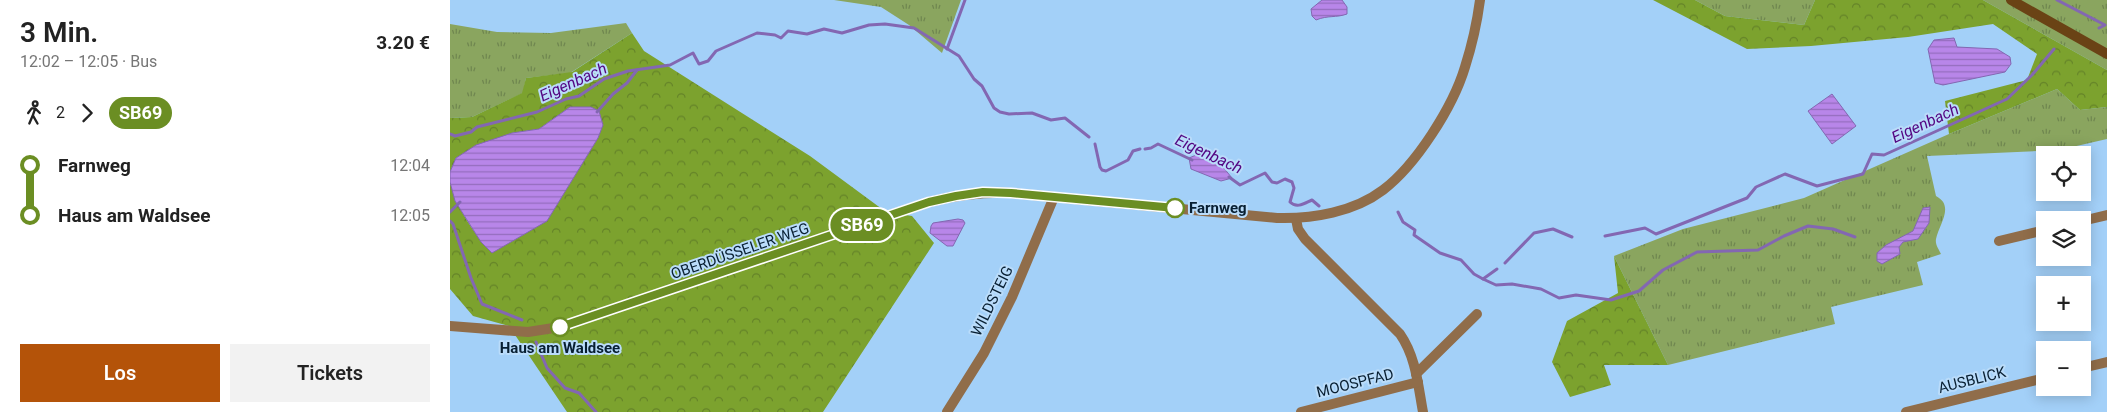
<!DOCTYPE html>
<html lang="de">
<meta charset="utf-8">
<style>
body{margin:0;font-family:Roboto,sans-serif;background:#f2f2f2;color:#222;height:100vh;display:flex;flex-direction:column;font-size:19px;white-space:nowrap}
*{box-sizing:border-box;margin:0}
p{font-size:16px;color:#767676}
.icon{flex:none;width:28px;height:28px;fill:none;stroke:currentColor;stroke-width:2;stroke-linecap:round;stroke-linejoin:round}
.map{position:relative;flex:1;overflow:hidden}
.side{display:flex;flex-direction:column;background:#fff;width:450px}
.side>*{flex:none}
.badge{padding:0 10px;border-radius:16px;font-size:18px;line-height:32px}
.fabs{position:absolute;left:1586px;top:146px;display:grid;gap:10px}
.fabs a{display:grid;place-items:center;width:55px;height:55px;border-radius:0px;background:#fff;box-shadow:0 2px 12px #0003;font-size:25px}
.map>.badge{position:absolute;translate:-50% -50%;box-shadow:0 0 0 2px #fff}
.legs{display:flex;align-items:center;gap:8px;height:55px;padding:0 20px;font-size:16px}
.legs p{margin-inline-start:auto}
.headline{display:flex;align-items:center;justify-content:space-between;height:85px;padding:0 20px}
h1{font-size:28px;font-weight:600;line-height:38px}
.action{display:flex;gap:10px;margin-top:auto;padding:10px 20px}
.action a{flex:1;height:58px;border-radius:0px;background:#b45309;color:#fff;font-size:20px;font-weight:600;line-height:58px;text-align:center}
.action a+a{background:#f2f2f2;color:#222}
ul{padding:0 20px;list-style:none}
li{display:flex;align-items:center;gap:18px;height:50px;font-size:19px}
li i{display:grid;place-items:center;width:8px;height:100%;margin:0 6px;background:currentColor}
li i::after{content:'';width:12px;height:12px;margin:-6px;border:4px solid;border-radius:50%;background:#fff}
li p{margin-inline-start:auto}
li:first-child i{background:linear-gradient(#0000 50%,currentColor 0)}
li:last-child i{background:linear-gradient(currentColor 50%,#0000 0)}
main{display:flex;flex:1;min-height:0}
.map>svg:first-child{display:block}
.grass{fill:url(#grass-tufts)}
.forest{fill:url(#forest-crowns)}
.water{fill:url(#water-rules);stroke:#8367b2}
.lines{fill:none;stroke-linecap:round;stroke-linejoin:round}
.stream{stroke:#8367b2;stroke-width:3}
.minor{stroke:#906d4a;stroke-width:10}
.tertiary{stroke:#906d4a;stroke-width:10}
.secondary{stroke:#6a4315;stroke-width:10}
.line-1-casing{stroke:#fff;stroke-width:11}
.line-1{stroke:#6b8e23;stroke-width:8}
.stop-1-dot{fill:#fff;stroke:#6b8e23;stroke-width:2.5}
.labels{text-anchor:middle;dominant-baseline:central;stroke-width:4;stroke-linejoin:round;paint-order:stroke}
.stop-label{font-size:15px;font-weight:bold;fill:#081f32;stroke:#badcfa;text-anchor:start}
.street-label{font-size:15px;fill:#081f32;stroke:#badcfa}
.water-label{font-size:16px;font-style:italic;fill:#530582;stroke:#badcfa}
</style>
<main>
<section class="side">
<div class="headline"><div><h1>3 Min.</h1><p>12:02 – 12:05 · Bus</p></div><b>3.20 €</b></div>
<div class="legs"><svg class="icon" aria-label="walk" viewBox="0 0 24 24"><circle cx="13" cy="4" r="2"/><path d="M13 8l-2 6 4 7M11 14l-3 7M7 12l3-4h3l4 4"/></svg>2<svg class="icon" aria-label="forward" viewBox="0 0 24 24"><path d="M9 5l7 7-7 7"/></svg><b class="badge" style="background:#6b8e23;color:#fff">SB69</b></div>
<ul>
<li><i style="color:#6b8e23"></i><b>Farnweg</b><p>12:04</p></li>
<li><i style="color:#6b8e23"></i><b>Haus am Waldsee</b><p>12:05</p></li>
</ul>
<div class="action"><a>Los</a><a>Tickets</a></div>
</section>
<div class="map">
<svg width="1657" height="412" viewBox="0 0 1657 412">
<defs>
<pattern id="grass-tufts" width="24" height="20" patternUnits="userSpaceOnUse" patternTransform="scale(1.25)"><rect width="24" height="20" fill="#8aa55f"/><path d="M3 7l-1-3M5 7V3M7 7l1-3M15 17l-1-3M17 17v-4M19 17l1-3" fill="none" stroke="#6f864f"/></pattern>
<pattern id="forest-crowns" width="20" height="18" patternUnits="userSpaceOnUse" patternTransform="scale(1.25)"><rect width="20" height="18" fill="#7ca22e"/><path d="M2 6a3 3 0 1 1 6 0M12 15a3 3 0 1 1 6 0" fill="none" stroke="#648328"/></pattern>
<pattern id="water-rules" width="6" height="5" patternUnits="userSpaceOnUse" patternTransform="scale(1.25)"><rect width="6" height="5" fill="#b886e9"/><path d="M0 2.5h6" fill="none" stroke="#946dbd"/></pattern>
</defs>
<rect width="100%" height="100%" fill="#a3d0f8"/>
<!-- grass -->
<g class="grass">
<polygon points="384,0 511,0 492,53 459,25 431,7"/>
<polygon points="1245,0 1365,0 1354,25 1275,16"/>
<polygon points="1533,0 1657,0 1657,70"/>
<polygon points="176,23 182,33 120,73 76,78 73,93 22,117 0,118 0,24 47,32 101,33"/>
<path d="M1607,89L1630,110L1657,107V139L1609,150L1477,156L1486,196C1505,206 1489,224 1486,239C1485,245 1489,249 1491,254L1467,262L1473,285L1381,307L1385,324L1218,365L1164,256L1233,229L1354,198L1499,134Z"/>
</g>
<!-- forest -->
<g class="forest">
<polygon points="1203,0 1245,0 1275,16 1354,25 1365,0 1533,0 1657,70 1657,107 1630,110 1607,89 1499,134 1495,101 1577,80 1587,54 1543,24 1458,37 1361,46 1297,49"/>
<path d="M182,33L194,51L360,156L436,212L462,216L484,243L373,412H117L59,326L23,316L0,289V182C7,208 23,233 42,253L120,107L89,129L62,133L6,158L0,172V118L22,117L72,93L76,78L122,72Z"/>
<polygon points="1164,256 1218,365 1154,365 1161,385 1120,397 1102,362 1117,321 1168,293"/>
</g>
<!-- water -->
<g class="water">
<path d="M872,0H892L897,7V14C886,18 878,15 866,20L862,16L861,9Z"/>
<polygon points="1504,38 1507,47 1547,49 1560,57 1561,64 1555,72 1493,85 1485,83 1478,49 1484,40"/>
<polygon points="1382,94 1406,126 1382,144 1358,111"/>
<polygon points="120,107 141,107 149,111 153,125 148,138 97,221 42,253 31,242 5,201 0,182 0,172 6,158 26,145 62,133 89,129"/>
<polygon points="751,153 773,167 782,178 771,181 741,169 739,158"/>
<polygon points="1480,207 1479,223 1468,239 1453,242 1449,247 1450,254 1432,264 1427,261 1427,253 1436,245 1463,231 1473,208"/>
<polygon points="508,219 513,220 515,223 503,246 497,246 480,233 481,226 483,223"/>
</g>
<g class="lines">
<!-- stream -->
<g class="stream">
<polyline points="1607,0 1655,25 1649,28"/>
<polyline points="497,49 515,0"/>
<polyline points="147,112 163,94 177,83 187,70"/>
<polyline points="0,134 5,136 21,132 27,127 87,112 116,99 129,96 154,79 178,71 220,65 243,53 249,64 258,61 266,51 307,33 325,35 331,38 338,31 357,34 374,29 392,33 419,25 435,24 464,28 509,56 524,79 532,86 544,108 550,112 559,114 582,113 601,120 615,118 639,137"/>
<polyline points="645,144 650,167 652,170 656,171 678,160 683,151 690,149"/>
<polyline points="695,149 701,148 708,144 742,160"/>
<path d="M779,177L790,185L815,173L822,182L827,183L835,179L842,182L844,188L840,202C847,209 855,203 862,200L869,206"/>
<polyline points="0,212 10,202"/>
<polyline points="948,212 953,222 965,230 964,235 990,253 1011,260 1024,274 1033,279 1047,269"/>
<polyline points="0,221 3,224 21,278 32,304 72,320"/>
<polyline points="1155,236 1195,228 1206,234 1297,198 1306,187 1335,174 1367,186 1413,174 1422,154 1434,155 1557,99 1582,75 1604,49"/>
<polyline points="1055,263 1084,233 1103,229 1122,237"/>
<polyline points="1033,279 1046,285 1062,284 1091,289 1109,298 1126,295 1161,300 1189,291 1213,270 1247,252 1308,250 1334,236 1358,226 1383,229 1405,237"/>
<polyline points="86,342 97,368 115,388 129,393 146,412"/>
</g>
<!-- minor -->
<g class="minor">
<path d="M846,219L848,229L855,239L950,334C966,357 968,385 973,412"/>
<polyline points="1632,221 1657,215"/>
<polyline points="1549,241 1595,230"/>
<polyline points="1632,368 1657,362"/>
<polyline points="966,374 1027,314"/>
<polyline points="497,412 534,353 562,297 604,197"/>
<polyline points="851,412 968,382"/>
<polyline points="1456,412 1595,378"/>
</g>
<!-- tertiary -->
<path class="tertiary" d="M0,326L78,332L110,327L479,202C507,195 532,192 561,193L827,218C863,219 904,212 933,190C966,165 1003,107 1015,67C1022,45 1027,23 1030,0"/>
<!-- secondary -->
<polyline class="secondary" points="1561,0 1657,54"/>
</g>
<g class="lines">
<defs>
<polyline id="line-1" points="110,327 479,202 506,196 533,192 561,193 725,208"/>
</defs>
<!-- line-1 casing -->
<use href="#line-1" class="line-1-casing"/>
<!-- line-1 -->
<use href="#line-1" class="line-1"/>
</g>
<!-- markers -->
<g class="stop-1-dot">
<circle cx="725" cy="208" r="9"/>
<circle cx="110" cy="327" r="9"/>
</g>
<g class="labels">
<!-- stop labels -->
<g class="stop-label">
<text x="739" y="208">Farnweg</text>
<text x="110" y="348" text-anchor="middle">Haus am Waldsee</text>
</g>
<!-- street labels -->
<g class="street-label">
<text transform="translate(290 251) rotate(-19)">OBERDÜSSELER WEG</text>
<text transform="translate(542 301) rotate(-64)">WILDSTEIG</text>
<text transform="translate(1522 380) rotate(-14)">AUSBLICK</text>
<text transform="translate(905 383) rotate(-14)">MOOSPFAD</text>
</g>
<!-- water labels -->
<g class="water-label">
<text transform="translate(123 82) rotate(-24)">Eigenbach</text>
<text transform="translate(1475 123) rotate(-25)">Eigenbach</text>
<text transform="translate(759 154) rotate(25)">Eigenbach</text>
</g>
</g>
</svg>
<div class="fabs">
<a><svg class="icon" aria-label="locate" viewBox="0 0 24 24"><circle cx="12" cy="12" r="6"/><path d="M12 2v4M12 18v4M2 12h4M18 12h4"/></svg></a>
<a><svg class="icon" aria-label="layers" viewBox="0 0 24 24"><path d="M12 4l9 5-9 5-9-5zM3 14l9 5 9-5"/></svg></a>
<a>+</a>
<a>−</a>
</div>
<b class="badge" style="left:412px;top:225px;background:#6b8e23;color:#fff">SB69</b>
</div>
</main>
